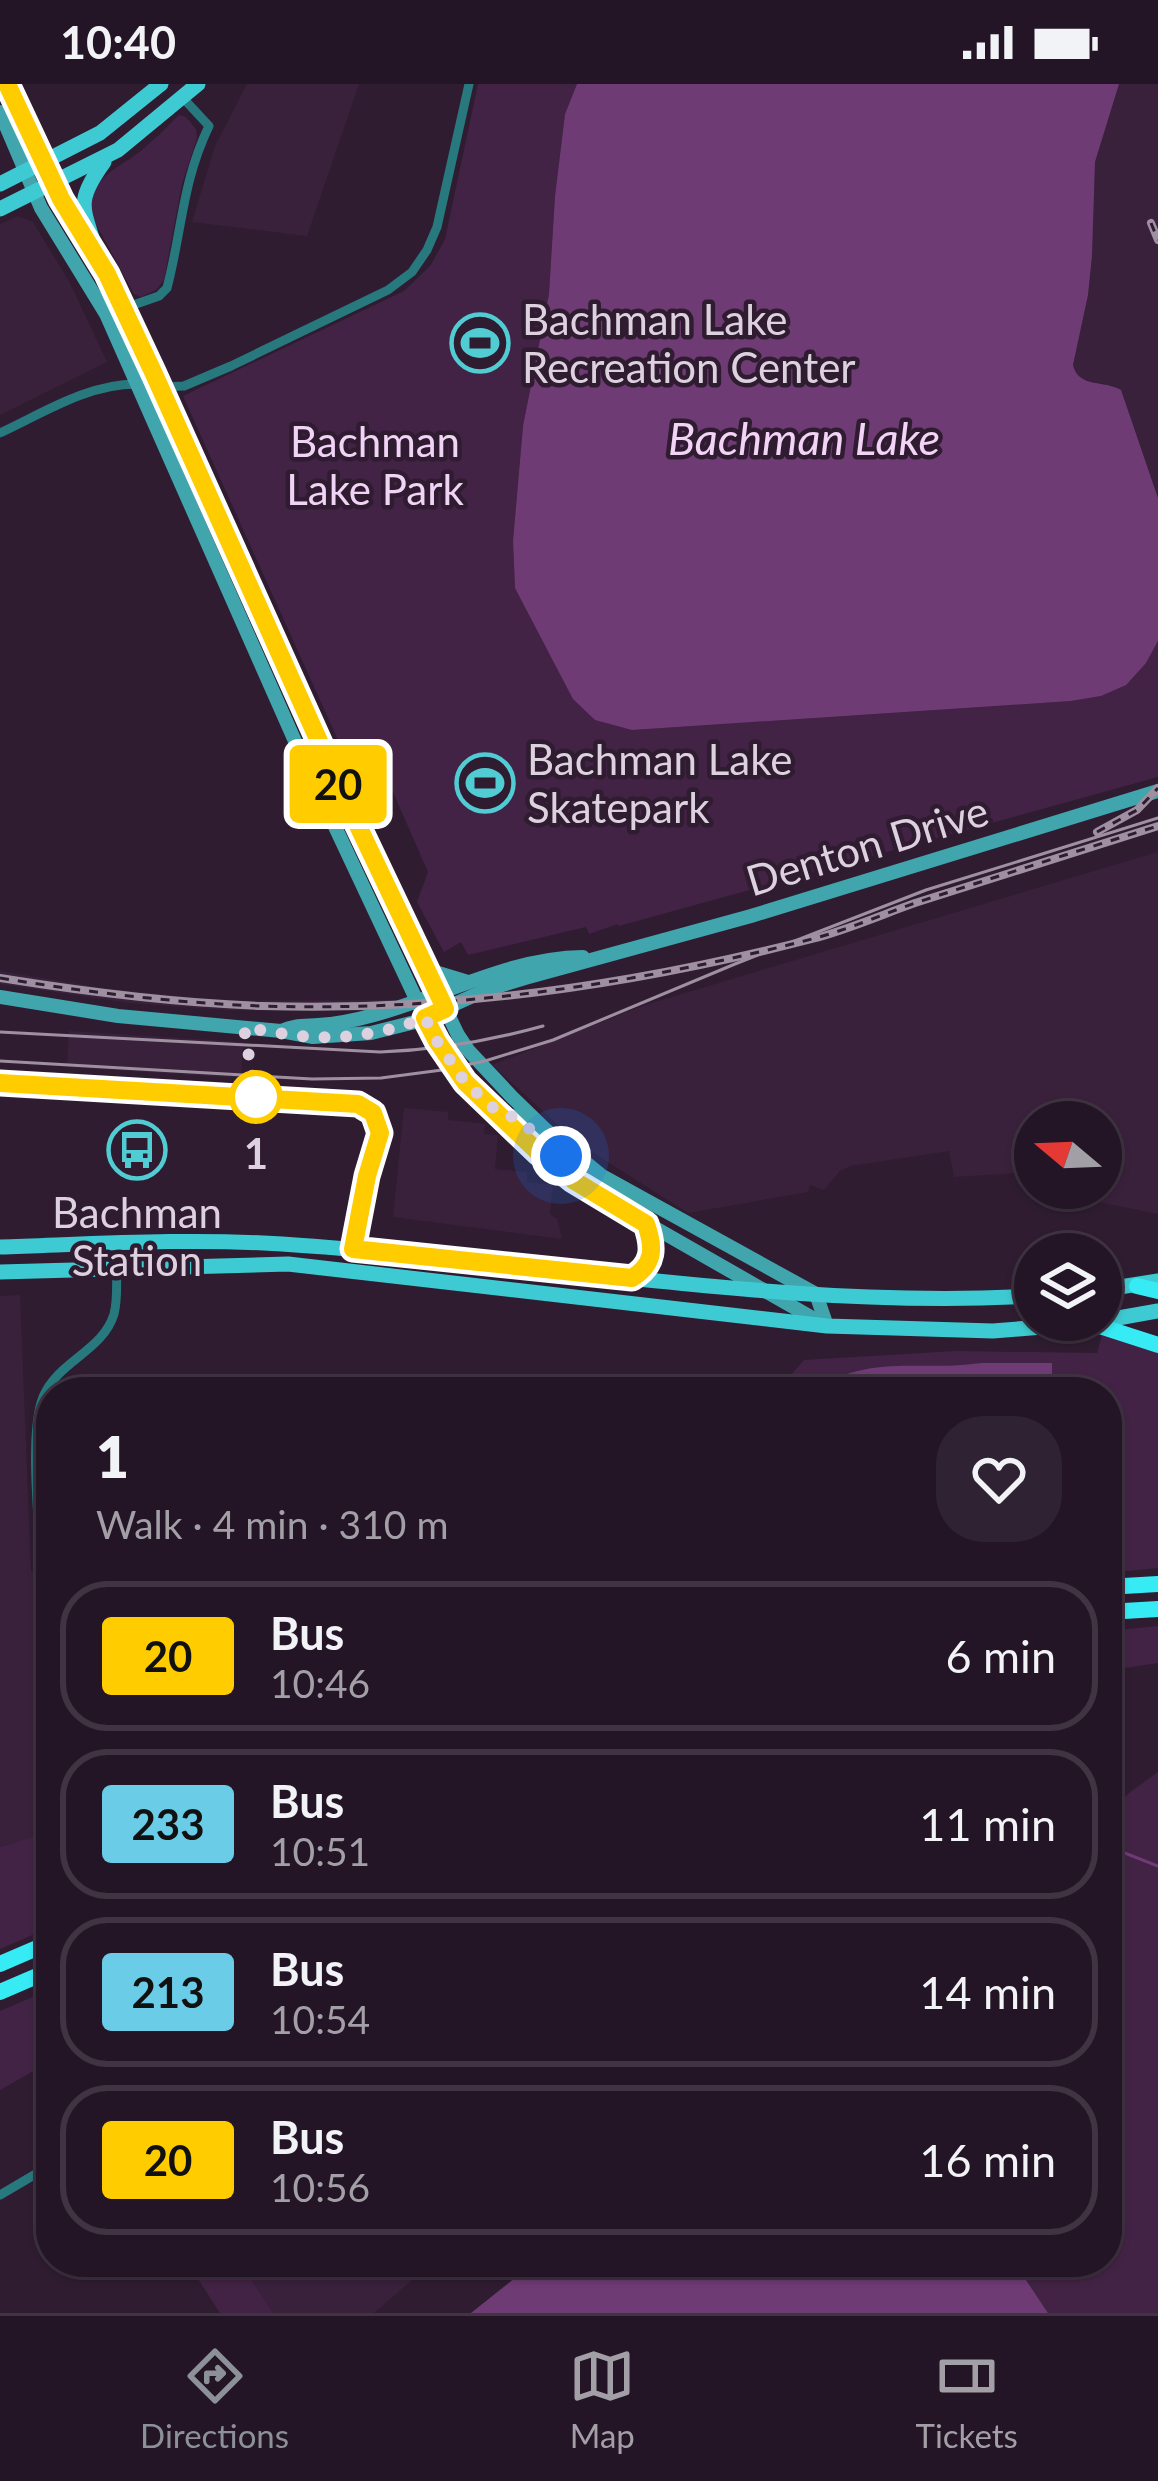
<!DOCTYPE html>
<meta charset="utf-8">
<style>
body{margin:0;font-family:Lato,sans-serif;background:#2f2232;color:#f1f3f6;height:100vh;display:flex;flex-direction:column;font-size:45px;white-space:nowrap}
*{box-sizing:border-box;margin:0}
p{font-size:39px;color:#a39fa7}
.icon{flex:none;width:66px;height:66px;fill:none;stroke:currentColor;stroke-width:2;stroke-linecap:round;stroke-linejoin:round}
.map{position:relative;flex:1;overflow:hidden}
.side{position:absolute;left:36px;top:1293px;width:1086px;height:900px;display:flex;flex-direction:column;background:#231525;border-radius:48px;box-shadow:0 3px 9px #0004,0 0 0 3px #403442}
.side>*{flex:none}
.badge{padding:0 24px;border-radius:9px;font-size:42px;line-height:78px}
.needle{width:78px;rotate:289deg}
.tools{position:absolute;left:1014px;top:1017px;display:grid;gap:24px}
.tools a{display:grid;place-items:center;width:108px;height:108px;border-radius:50%;background:#231525;box-shadow:0 3px 9px #0004,0 0 0 3px #403442;font-size:60px}
.you{position:absolute;width:60px;height:60px;margin:-30px;border:9px solid #fff;border-radius:50%;background:#1a73e8;box-shadow:0 0 0 18px #1a73e833}
.map>.badge{position:absolute;translate:-50% -50%;box-shadow:0 0 0 6px #fff}
.round{display:grid;place-items:center;flex:none;width:126px;height:126px;border-radius:48px;background:#2f2232}
.headline{display:flex;align-items:center;justify-content:space-between;height:204px;padding:0 60px}
h1{font-size:57px;font-weight:800;line-height:90px}
ul{padding:0;list-style:none}
li{display:flex;align-items:center;gap:36px;height:150px;margin:0 24px 18px;padding:0 36px;border:6px solid #403442;border-radius:48px}
li div{flex:1}
li b{display:block;font-size:45px}
li em{font-style:normal}
li .badge{min-width:132px;font-weight:700;text-align:center}
.status{display:flex;justify-content:space-between;align-items:center;height:84px;padding:0 60px;background:#231525;direction:ltr}
.status svg{height:33px;fill:currentColor}
.tabs{display:flex;justify-content:space-around;align-items:center;height:168px;border-top:3px solid #403442;background:#231525;font-size:33px;color:#a39fa7}
.tabs a{display:grid;justify-items:center;gap:6px}
.tabs .active{color:#8c9099}
.map>svg:first-child{display:block}
.built{fill:#39213c}
.green{fill:#422345}
.water{fill:#6f3b75}
.lines{fill:none;stroke-linecap:round;stroke-linejoin:round}
.stream{stroke:#6f3b75;stroke-width:3}
.street{stroke:#27797e;stroke-width:9}
.secondary{stroke:#40a5ac;stroke-width:14}
.primary{stroke:#3ecad2;stroke-width:15}
.highway{stroke:#37ebf5;stroke-width:16}
.tram{stroke:#9f90a1;stroke-width:3}
.rail-casing{stroke:#9f90a1;stroke-width:8}
.rail{stroke:#2f1c31;stroke-width:3;stroke-dasharray:9;stroke-linecap:butt}
.line-casing{stroke:#fff;stroke-width:27}
.line{stroke:#fc0;stroke-width:18}
.walk{stroke:#ded1df;stroke-width:12;stroke-dasharray:0 21.6}
.stop-dot{fill:#fff;stroke:#fc0;stroke-width:6}
.labels{text-anchor:middle;dominant-baseline:central;stroke-width:9;stroke-linejoin:round;paint-order:stroke}
.poi-label{font-size:42px;fill:#ded1df;stroke:#2f1c31;text-anchor:start}
.park-label{font-size:42px;fill:#f1d3f5;stroke:#2f1c31}
.street-label{font-size:42px;fill:#ded1df;stroke:#2f1c31}
.stop-label{font-size:42px;font-weight:bold;fill:#ded1df;stroke:#2f1c31}
.water-label{font-size:45px;font-style:italic;fill:#f3d4f6;stroke:#2f1c31}
</style>
<div class="status"><b>10:40</b><svg viewBox="0 0 49 12"><path d="M0 12V9h3v3zM5 12V6h3v6zM10 12V3h3v9zM15 12V0h3v12zM26 1h20v11H26zM47 4h2v5h-2z"/></svg></div>
<div class="map">
<svg width="1158" height="2229" viewBox="0 0 1158 2229">
<rect width="100%" height="100%" fill="#2f1c31"/>
<!-- built -->
<g class="built">
<polygon points="247,0 359,0 307,152 192,138 215,62"/>
<polygon points="1119,0 1158,0 1158,414 1121,307 1113,302 1081,295 1076,291 1073,281 1088,211 1092,172 1095,78"/>
<polygon points="18,132 33,138 70,199 107,278 0,331 0,140"/>
<polygon points="1158,768 1158,1130 1099,1118 1080,1104 1101,1104 1101,1038 1035,1038 1035,1088 954,1093 949,1067 850,1082 840,1087 824,1106 810,1101 808,1108 688,1129 578,1059 492,981 645,921"/>
<polygon points="0,887 102,904 224,917 397,916 374,926 227,926 130,919 0,900"/>
<polygon points="69,947 243,958 241,994 67,983"/>
<polygon points="404,1024 448,1028 448,1036 485,1040 484,1050 498,1051 495,1085 527,1088 527,1098 553,1101 550,1130 557,1135 562,1155 393,1133"/>
<polygon points="20,1211 31,1487 51,1487 51,1689 40,1690 42,1751 0,1763 0,1212"/>
<polygon points="240,2178 433,2178 374,2229 273,2229"/>
</g>
<!-- green -->
<g class="green">
<polygon points="478,0 577,0 565,30 555,112 549,210 523,342 513,457 515,504 632,646 1071,617 1101,612 1146,579 1158,557 1158,693 619,842 618,840 589,850 586,843 468,871 461,858 444,868 417,818 428,788 371,658 342,665 183,312 404,207 431,181 445,155"/>
<path d="M179,31L186,33L196,45L197,54L182,100L164,196L156,206L141,213L134,210L92,133C87,92 116,87 142,66C155,55 167,43 179,31Z"/>
<polygon points="1102,1251 1158,1269 1158,1484 1107,1489 1107,1308 776,1308 804,1276 956,1267 1097,1269"/>
<polygon points="1158,1542 1158,1579 1111,1586 1107,1601 1107,1547"/>
<polygon points="1158,1688 1158,2229 1048,2229 1014,2178 1107,2178 1107,1731 1129,1709"/>
<polygon points="40,1689 51,1689 51,1843 0,1865 0,1763 42,1750"/>
<polygon points="51,1905 51,1977 0,2006 0,1927"/>
<polygon points="187,2178 240,2178 273,2229 220,2229"/>
</g>
<!-- water -->
<g class="water">
<path d="M577,0H1119L1095,78L1092,172L1088,211L1073,281C1078,304 1105,296 1121,306L1158,414V557L1146,579L1126,601L1101,612L1071,617L632,646L595,636L573,615L515,504L513,457L523,342L549,210L555,112L565,30Z"/>
<path d="M982,1279H1052V1294L1005,1308H808C873,1269 914,1288 982,1279Z"/>
<polygon points="535,2178 1014,2178 1048,2229 471,2229"/>
</g>
<g class="lines">
<!-- stream -->
<polyline class="stream" points="1107,1762 1158,1782"/>
<!-- street -->
<g class="street">
<path d="M122,225L159,212L167,204C182,147 182,98 209,42L183,14"/>
<polyline points="160,303 184,302 231,282 388,206 412,188 427,166 437,143 469,0"/>
<path d="M0,349C43,329 88,300 136,300"/>
<path d="M41,1489C40,1445 28,1351 43,1313C58,1277 103,1267 114,1230C118,1215 116,1199 117,1184"/>
<polyline points="0,2111 51,2081"/>
</g>
<!-- secondary -->
<g class="secondary">
<polyline points="7,0 61,114 107,190 154,291 339,703 458,951 468,966 512,1013 546,1046 602,1092 816,1210 827,1242"/>
<path d="M0,28L41,124L106,230L298,664L425,934C458,1000 516,1051 573,1097L823,1240"/>
<polyline points="425,885 468,898"/>
<polyline points="0,913 118,932 281,947 313,953 371,949 415,938 486,906 525,894 751,832 1158,707"/>
<path d="M281,947C294,941 304,942 318,941C337,940 356,936 374,931C444,912 509,874 583,873"/>
<polyline points="499,1029 517,1033 561,1072 568,1072 572,1067"/>
</g>
<!-- primary -->
<g class="primary">
<polyline points="0,100 100,49 161,0"/>
<polyline points="0,125 118,66 198,0"/>
<path d="M97,173C87,126 71,123 104,78"/>
<path d="M0,1163C94,1160 188,1154 282,1160C533,1176 783,1226 1035,1212"/>
<polyline points="0,1188 288,1180 827,1242 993,1247 1090,1239 1158,1227"/>
<path d="M633,1194C655,1180 654,1162 646,1140"/>
<polyline points="1101,1206 1158,1197"/>
</g>
<!-- highway -->
<g class="highway">
<polyline points="1137,1202 1158,1207"/>
<polyline points="1090,1239 1158,1261"/>
<polyline points="1107,1503 1158,1500"/>
<polyline points="1107,1528 1158,1525"/>
<polyline points="0,1880 51,1858"/>
<polyline points="0,1908 51,1886"/>
</g>
<!-- tram -->
<g class="tram">
<path d="M0,948L380,968C436,966 489,957 543,942"/>
<polyline points="0,977 312,995 381,994 442,986 485,977 553,956 735,880 926,806 1158,734"/>
</g>
<defs>
<g id="rail">
<polyline points="1151,139 1158,156"/>
<polyline points="1097,748 1137,726 1158,704"/>
<path d="M0,894C87,908 174,919 262,922C447,928 633,901 812,855C847,846 881,831 915,819C996,793 1077,767 1158,742"/>
</g>
</defs>
<!-- rail casing -->
<use href="#rail" class="rail-casing"/>
<!-- rail -->
<use href="#rail" class="rail"/>
</g>
<g class="lines">
<defs>
<path id="line" d="M0,999L358,1020L373,1029L380,1049L367,1092L353,1165L632,1194C655,1180 654,1163 646,1140L573,1096L539,1069L465,998L437,957L425,934L445,925L442,918L340,704L154,290L107,190L61,115L7,0"/>
</defs>
<!-- line casing -->
<use href="#line" class="line-casing"/>
<!-- line -->
<use href="#line" class="line"/>
<!-- walk -->
<path class="walk" d="M256,1013L244,944C267,946 289,952 312,953C350,955 390,948 425,934L437,957L465,998L499,1029L517,1034L561,1072"/>
</g>
<!-- icons -->
<defs>
<symbol id="stadium-ring" viewBox="-11 -11 22 22"><circle r="9.5" fill="#2f1c31" stroke="#51ccd3" stroke-width="1.5"/><path d="M0-5a6.5 5 0 1 0 0 10a6.5 5 0 1 0 0-10ZM-3.5-1.8h7v3.6h-7Z" fill="#51ccd3"/></symbol>
<symbol id="bus-ring" viewBox="-11 -11 22 22"><circle r="9.5" fill="#2f1c31" stroke="#51ccd3" stroke-width="1.5"/><path d="M-5-6H5V4H4V6H2V4H-2V6H-4V4H-5ZM-3.5-4V0h7V-4ZM-3.5 1.2v1.5H-2V1.2ZM2 1.2v1.5H3.5V1.2Z" fill="#51ccd3"/></symbol>
</defs>
<g fill-rule="evenodd">
<use href="#stadium-ring" x="447" y="226" width="66" height="66"/>
<use href="#stadium-ring" x="452" y="666" width="66" height="66"/>
<use href="#bus-ring" x="104" y="1033" width="66" height="66"/>
</g>
<!-- markers -->
<circle class="stop-dot" cx="256" cy="1013" r="24"/>
<g class="labels">
<!-- poi labels -->
<g class="poi-label">
<text x="522" y="235">Bachman Lake<tspan x="522" dy="48">Recreation Center</tspan></text>
<text x="527" y="675">Bachman Lake<tspan x="527" dy="48">Skatepark</tspan></text>
<text x="137" y="1128" text-anchor="middle">Bachman<tspan x="137" dy="48">Station</tspan></text>
</g>
<!-- park labels -->
<g class="park-label">
<text x="375" y="357">Bachman<tspan x="375" dy="48">Lake Park</tspan></text>
</g>
<!-- street labels -->
<g class="street-label">
<text transform="translate(867 761) rotate(-17)">Denton Drive</text>
</g>
<!-- stop labels -->
<g class="stop-label">
<text x="256" y="1069">1</text>
</g>
<!-- water labels -->
<g class="water-label">
<text x="804" y="354">Bachman Lake</text>
</g>
</g>
</svg>
<div class="tools">
<a><svg class="needle" viewBox="-14 -14 28 28"><path d="M0-13l5 13h-10z" fill="#e53935"/><path d="M0 13l5-13h-10z" fill="#a39fa7"/></svg></a>
<a><svg class="icon" aria-label="layers" viewBox="0 0 24 24"><path d="M12 4l9 5-9 5-9-5zM3 14l9 5 9-5"/></svg></a>
</div>
<div class="you" style="left:561px;top:1072px"></div>
<b class="badge" style="left:338px;top:700px;background:#fc0;color:#111">20</b>
<section class="side">
<div class="headline"><div><h1>1</h1><p>Walk · 4 min · 310 m</p></div><a class="round"><svg class="icon" aria-label="heart" viewBox="0 0 24 24"><path d="M12 20l-8-8c-3-5 5-10 8-4 3-6 11-1 8 4z"/></svg></a></div>
<ul>
<li><span class="badge" style="background:#fc0;color:#111">20</span><div><b>Bus</b><p>10:46</p></div><em>6 min</em></li>
<li><span class="badge" style="background:#6bcce7;color:#111">233</span><div><b>Bus</b><p>10:51</p></div><em>11 min</em></li>
<li><span class="badge" style="background:#6bcce7;color:#111">213</span><div><b>Bus</b><p>10:54</p></div><em>14 min</em></li>
<li><span class="badge" style="background:#fc0;color:#111">20</span><div><b>Bus</b><p>10:56</p></div><em>16 min</em></li>
</ul>
</section>
</div>
<nav class="tabs">
<a class="active"><svg class="icon" aria-label="directions" viewBox="0 0 24 24"><path d="M12 3l9 9-9 9-9-9zM9 14v-3h6M13 9l2 2-2 2"/></svg>Directions</a>
<a><svg class="icon" aria-label="map" viewBox="0 0 24 24"><path d="M3 6l6-2 6 2 6-2v14l-6 2-6-2-6 2zM9 4v14M15 6v14"/></svg>Map</a>
<a><svg class="icon" aria-label="tickets" viewBox="0 0 24 24"><path d="M3 7h18v10H3zM15 7v10"/></svg>Tickets</a>
</nav>
